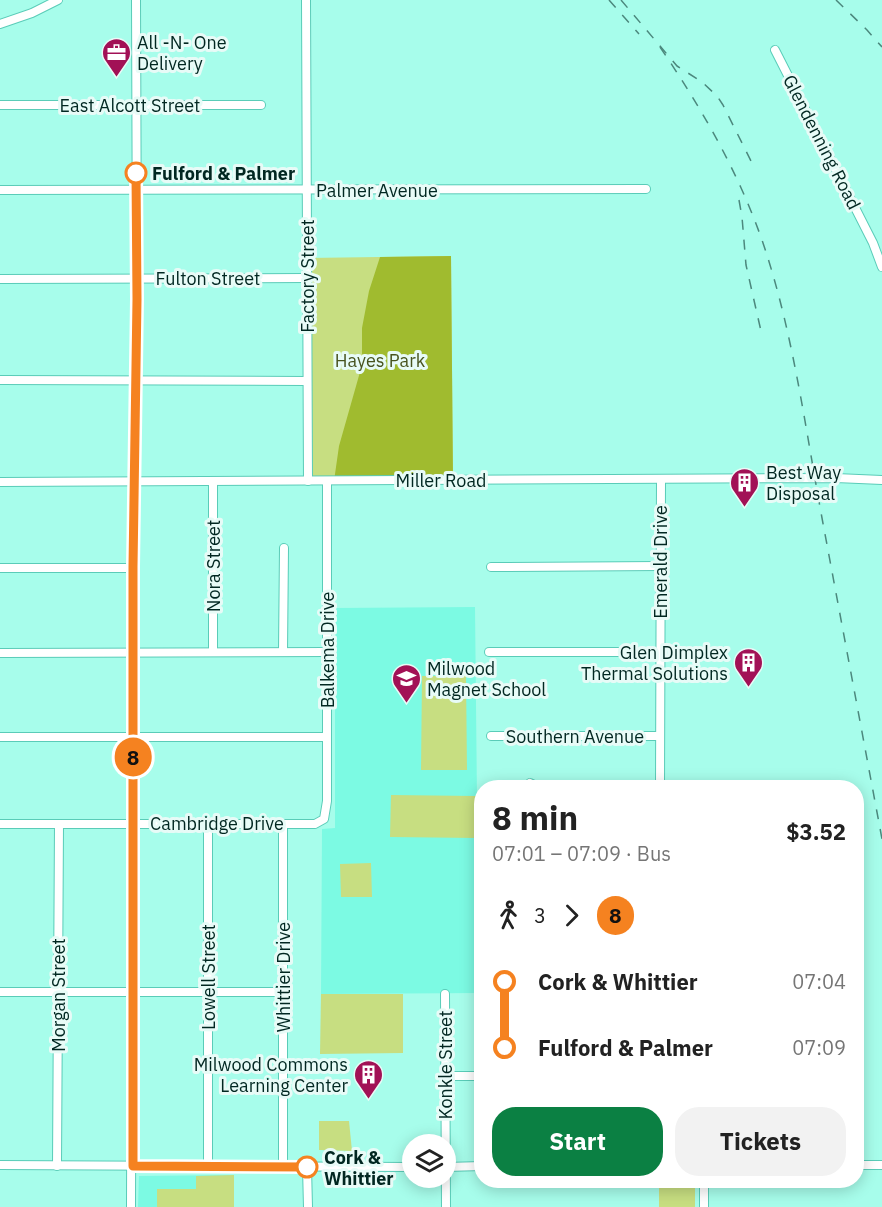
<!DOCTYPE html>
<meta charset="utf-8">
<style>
body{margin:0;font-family:"IBM Plex Sans",sans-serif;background:#f2f2f2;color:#222;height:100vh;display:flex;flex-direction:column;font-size:22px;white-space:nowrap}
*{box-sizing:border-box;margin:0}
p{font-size:20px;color:#767676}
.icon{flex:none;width:33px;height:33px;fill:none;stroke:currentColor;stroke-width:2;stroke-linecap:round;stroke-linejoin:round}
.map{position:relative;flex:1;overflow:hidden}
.panel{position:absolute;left:474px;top:780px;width:390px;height:408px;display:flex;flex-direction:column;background:#fff;border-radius:24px;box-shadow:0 3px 15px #0003}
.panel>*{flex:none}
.badge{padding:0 12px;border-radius:20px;font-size:21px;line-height:39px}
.fabs{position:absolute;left:402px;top:1134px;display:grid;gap:12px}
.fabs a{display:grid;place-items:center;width:54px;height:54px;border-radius:50%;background:#fff;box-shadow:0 3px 15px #0003;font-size:30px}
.map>.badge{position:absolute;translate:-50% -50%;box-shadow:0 0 0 3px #fff}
.legs{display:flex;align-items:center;gap:9px;height:66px;padding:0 18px;font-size:20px}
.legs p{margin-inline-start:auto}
.headline{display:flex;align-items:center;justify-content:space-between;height:102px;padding:0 18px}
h1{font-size:33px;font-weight:800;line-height:45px}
.button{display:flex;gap:12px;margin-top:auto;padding:12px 18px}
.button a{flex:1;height:69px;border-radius:24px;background:#0b8043;color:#fff;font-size:24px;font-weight:800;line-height:69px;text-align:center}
.button a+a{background:#f2f2f2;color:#222}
ul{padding:0 18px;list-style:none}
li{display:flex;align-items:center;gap:21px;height:66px;font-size:22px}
li i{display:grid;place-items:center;width:9px;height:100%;margin:0 8px;background:currentColor}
li i::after{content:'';width:15px;height:15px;margin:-8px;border:4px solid;border-radius:50%;background:#fff}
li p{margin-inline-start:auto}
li:first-child i{background:linear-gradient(#0000 50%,currentColor 0)}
li:last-child i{background:linear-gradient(currentColor 50%,#0000 0)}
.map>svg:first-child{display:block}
.built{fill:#7cfae3}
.green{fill:#c7de81}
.forest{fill:#a0bb2f}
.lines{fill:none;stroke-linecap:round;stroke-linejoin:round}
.minor-casing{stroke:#5accb8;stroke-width:10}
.minor{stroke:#fff;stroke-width:8}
.rail{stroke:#4c887d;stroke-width:1.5;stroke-dasharray:10 10;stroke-linecap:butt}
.line-1-casing{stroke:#fff;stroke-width:14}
.line-1{stroke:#f58220;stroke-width:9}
.stop-1-dot{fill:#fff;stroke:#f58220;stroke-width:3}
.labels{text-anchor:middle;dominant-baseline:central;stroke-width:6;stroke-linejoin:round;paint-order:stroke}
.poi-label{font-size:18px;fill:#012721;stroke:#e8fbf7;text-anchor:start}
.street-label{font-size:18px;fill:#012721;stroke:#e8fbf7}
.stop-label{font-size:18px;font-weight:bold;fill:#012721;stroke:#e8fbf7;text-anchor:start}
.park-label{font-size:18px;fill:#48541f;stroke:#e8fbf7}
</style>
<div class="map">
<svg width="882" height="1207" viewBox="0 0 882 1207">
<rect width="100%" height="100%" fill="#a7fdeb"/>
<!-- built -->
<g class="built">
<polygon points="475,607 477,800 482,801 481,993 321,994 322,829 335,828 335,608"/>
<polygon points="234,1175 234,1207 138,1207 139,1176"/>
</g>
<!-- green -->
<g class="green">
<polygon points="451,256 453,480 308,481 307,258"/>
<polygon points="422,676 466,676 467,770 421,770"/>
<polygon points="391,795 476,796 476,838 390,837"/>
<polygon points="371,863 372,897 341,897 340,864"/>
<polygon points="321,994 403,994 403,1053 320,1054"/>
<polygon points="319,1121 349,1121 352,1151 319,1150"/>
<polygon points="234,1175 234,1207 157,1207 157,1189 196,1189 196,1176"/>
<rect x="659" y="1181" width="36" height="26"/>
</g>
<!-- forest -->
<polygon class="forest" points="451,256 453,480 334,481 339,446 362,365 362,328 369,291 380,257"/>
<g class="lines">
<defs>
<g id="minor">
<polyline points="306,0 308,481"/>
<polyline points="0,24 32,13 58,0"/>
<polyline points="775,50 873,243 882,267"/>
<polyline points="0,105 261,105"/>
<polyline points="0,190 646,189"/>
<polyline points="0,279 307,278"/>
<polyline points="0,380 307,381"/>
<polyline points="213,481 213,652"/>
<polyline points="0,482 836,478 882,480"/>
<polyline points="491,567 661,566"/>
<polyline points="0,568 133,568"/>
<polyline points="283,652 284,548"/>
<polyline points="489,652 661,652"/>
<polyline points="0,653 327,652"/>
<polyline points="491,736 660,736"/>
<polyline points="0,737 326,737"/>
<polyline points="530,783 540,788"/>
<polyline points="660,788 661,480"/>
<polyline points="208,823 208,1167"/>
<polyline points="0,824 315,824 324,819 327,801 327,481"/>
<polyline points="0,992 283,992"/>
<polyline points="445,994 446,1207"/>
<polyline points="446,1076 482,1076"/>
<polyline points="0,1165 412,1167"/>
<polyline points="856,1165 882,1165"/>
<polyline points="57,1166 59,824"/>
<polyline points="283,1167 283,824"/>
<polyline points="307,1167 308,1207"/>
<polyline points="446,1167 482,1166"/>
<polyline points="704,1180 704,1207"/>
<polyline points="131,1207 133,568 137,278 136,0"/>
</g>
</defs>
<!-- minor casing -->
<use href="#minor" class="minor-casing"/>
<!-- minor -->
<use href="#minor" class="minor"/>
<!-- rail -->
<g class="rail">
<polyline points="609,0 639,34"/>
<polyline points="621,0 677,66 702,82 717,96 723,105 752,163"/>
<polyline points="836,0 867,30 882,47"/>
<path d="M660,47C702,109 739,173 763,243C793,332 805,426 822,518C842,625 862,732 882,839"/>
<polyline points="739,200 742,217 746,265 761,331"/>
</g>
</g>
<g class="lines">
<defs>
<polyline id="line-1" points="136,173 137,299 133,567 133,1166 307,1167"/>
</defs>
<!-- line-1 casing -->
<use href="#line-1" class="line-1-casing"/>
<!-- line-1 -->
<use href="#line-1" class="line-1"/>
</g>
<!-- icons -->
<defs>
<symbol id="office-pin" viewBox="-11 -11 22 30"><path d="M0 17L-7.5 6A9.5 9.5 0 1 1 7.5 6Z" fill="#a21156" stroke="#e8fbf7"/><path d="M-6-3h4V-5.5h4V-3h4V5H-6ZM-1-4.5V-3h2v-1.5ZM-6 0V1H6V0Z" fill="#fff"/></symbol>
<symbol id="building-pin" viewBox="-11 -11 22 30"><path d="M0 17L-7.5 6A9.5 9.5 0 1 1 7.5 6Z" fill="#a21156" stroke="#e8fbf7"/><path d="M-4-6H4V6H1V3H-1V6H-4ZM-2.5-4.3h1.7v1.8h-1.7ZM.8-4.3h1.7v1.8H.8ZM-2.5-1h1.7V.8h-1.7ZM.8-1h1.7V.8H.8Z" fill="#fff"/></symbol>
<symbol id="school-pin" viewBox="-11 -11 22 30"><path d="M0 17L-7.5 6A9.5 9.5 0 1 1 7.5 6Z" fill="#a21156" stroke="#e8fbf7"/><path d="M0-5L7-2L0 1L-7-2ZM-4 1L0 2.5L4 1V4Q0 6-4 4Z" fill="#fff"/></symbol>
</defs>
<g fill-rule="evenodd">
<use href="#office-pin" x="100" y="36" width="33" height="45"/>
<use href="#building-pin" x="728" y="466" width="33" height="45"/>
<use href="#building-pin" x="732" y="646" width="33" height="45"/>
<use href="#school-pin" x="390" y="662" width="33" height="45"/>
<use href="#building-pin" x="352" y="1058" width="33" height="45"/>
</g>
<!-- markers -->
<g class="stop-1-dot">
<circle cx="136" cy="173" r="10"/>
<circle cx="307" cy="1167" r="10"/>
</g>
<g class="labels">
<!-- poi labels -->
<g class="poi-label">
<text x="137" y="42">All -N- One<tspan x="137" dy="21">Delivery</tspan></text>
<text x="766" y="472">Best Way<tspan x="766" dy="21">Disposal</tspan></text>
<text x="728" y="652" text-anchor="end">Glen Dimplex<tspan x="728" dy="21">Thermal Solutions</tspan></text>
<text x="427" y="668">Milwood<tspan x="427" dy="21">Magnet School</tspan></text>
<text x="348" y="1064" text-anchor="end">Milwood Commons<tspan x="348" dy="21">Learning Center</tspan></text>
</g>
<!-- street labels -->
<g class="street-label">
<text x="130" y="105">East Alcott Street</text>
<text transform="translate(822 142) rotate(63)">Glendenning Road</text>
<text x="377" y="190">Palmer Avenue</text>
<text transform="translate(307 276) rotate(-90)">Factory Street</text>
<text x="208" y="278">Fulton Street</text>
<text x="441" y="480">Miller Road</text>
<text transform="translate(660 562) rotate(-90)">Emerald Drive</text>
<text transform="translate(213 566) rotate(-90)">Nora Street</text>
<text transform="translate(327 650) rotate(-90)">Balkema Drive</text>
<text x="575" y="736">Southern Avenue</text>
<text x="217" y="823">Cambridge Drive</text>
<text transform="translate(208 977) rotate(-90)">Lowell Street</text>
<text transform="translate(283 977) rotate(-90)">Whittier Drive</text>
<text transform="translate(58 995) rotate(-90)">Morgan Street</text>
<text transform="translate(445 1065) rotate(-90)">Konkle Street</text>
</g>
<!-- stop labels -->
<g class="stop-label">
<text x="152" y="173">Fulford &amp; Palmer</text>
<text x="324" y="1157">Cork &amp;<tspan x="324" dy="21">Whittier</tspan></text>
</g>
<!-- park labels -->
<g class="park-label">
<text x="380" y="360">Hayes Park</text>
</g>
</g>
</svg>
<div class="fabs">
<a><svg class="icon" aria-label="layers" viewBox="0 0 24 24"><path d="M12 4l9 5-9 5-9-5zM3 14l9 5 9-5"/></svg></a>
</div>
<b class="badge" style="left:133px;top:757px;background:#f58220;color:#111">8</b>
<section class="panel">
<div class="headline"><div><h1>8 min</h1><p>07:01 – 07:09 · Bus</p></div><b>$3.52</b></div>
<div class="legs"><svg class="icon" aria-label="walk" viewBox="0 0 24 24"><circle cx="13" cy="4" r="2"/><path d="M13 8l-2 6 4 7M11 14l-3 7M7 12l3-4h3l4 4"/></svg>3<svg class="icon" aria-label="forward" viewBox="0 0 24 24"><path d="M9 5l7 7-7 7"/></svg><b class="badge" style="background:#f58220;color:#111">8</b></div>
<ul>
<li><i style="color:#f58220"></i><b>Cork &amp; Whittier</b><p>07:04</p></li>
<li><i style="color:#f58220"></i><b>Fulford &amp; Palmer</b><p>07:09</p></li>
</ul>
<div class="button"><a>Start</a><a>Tickets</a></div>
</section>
</div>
